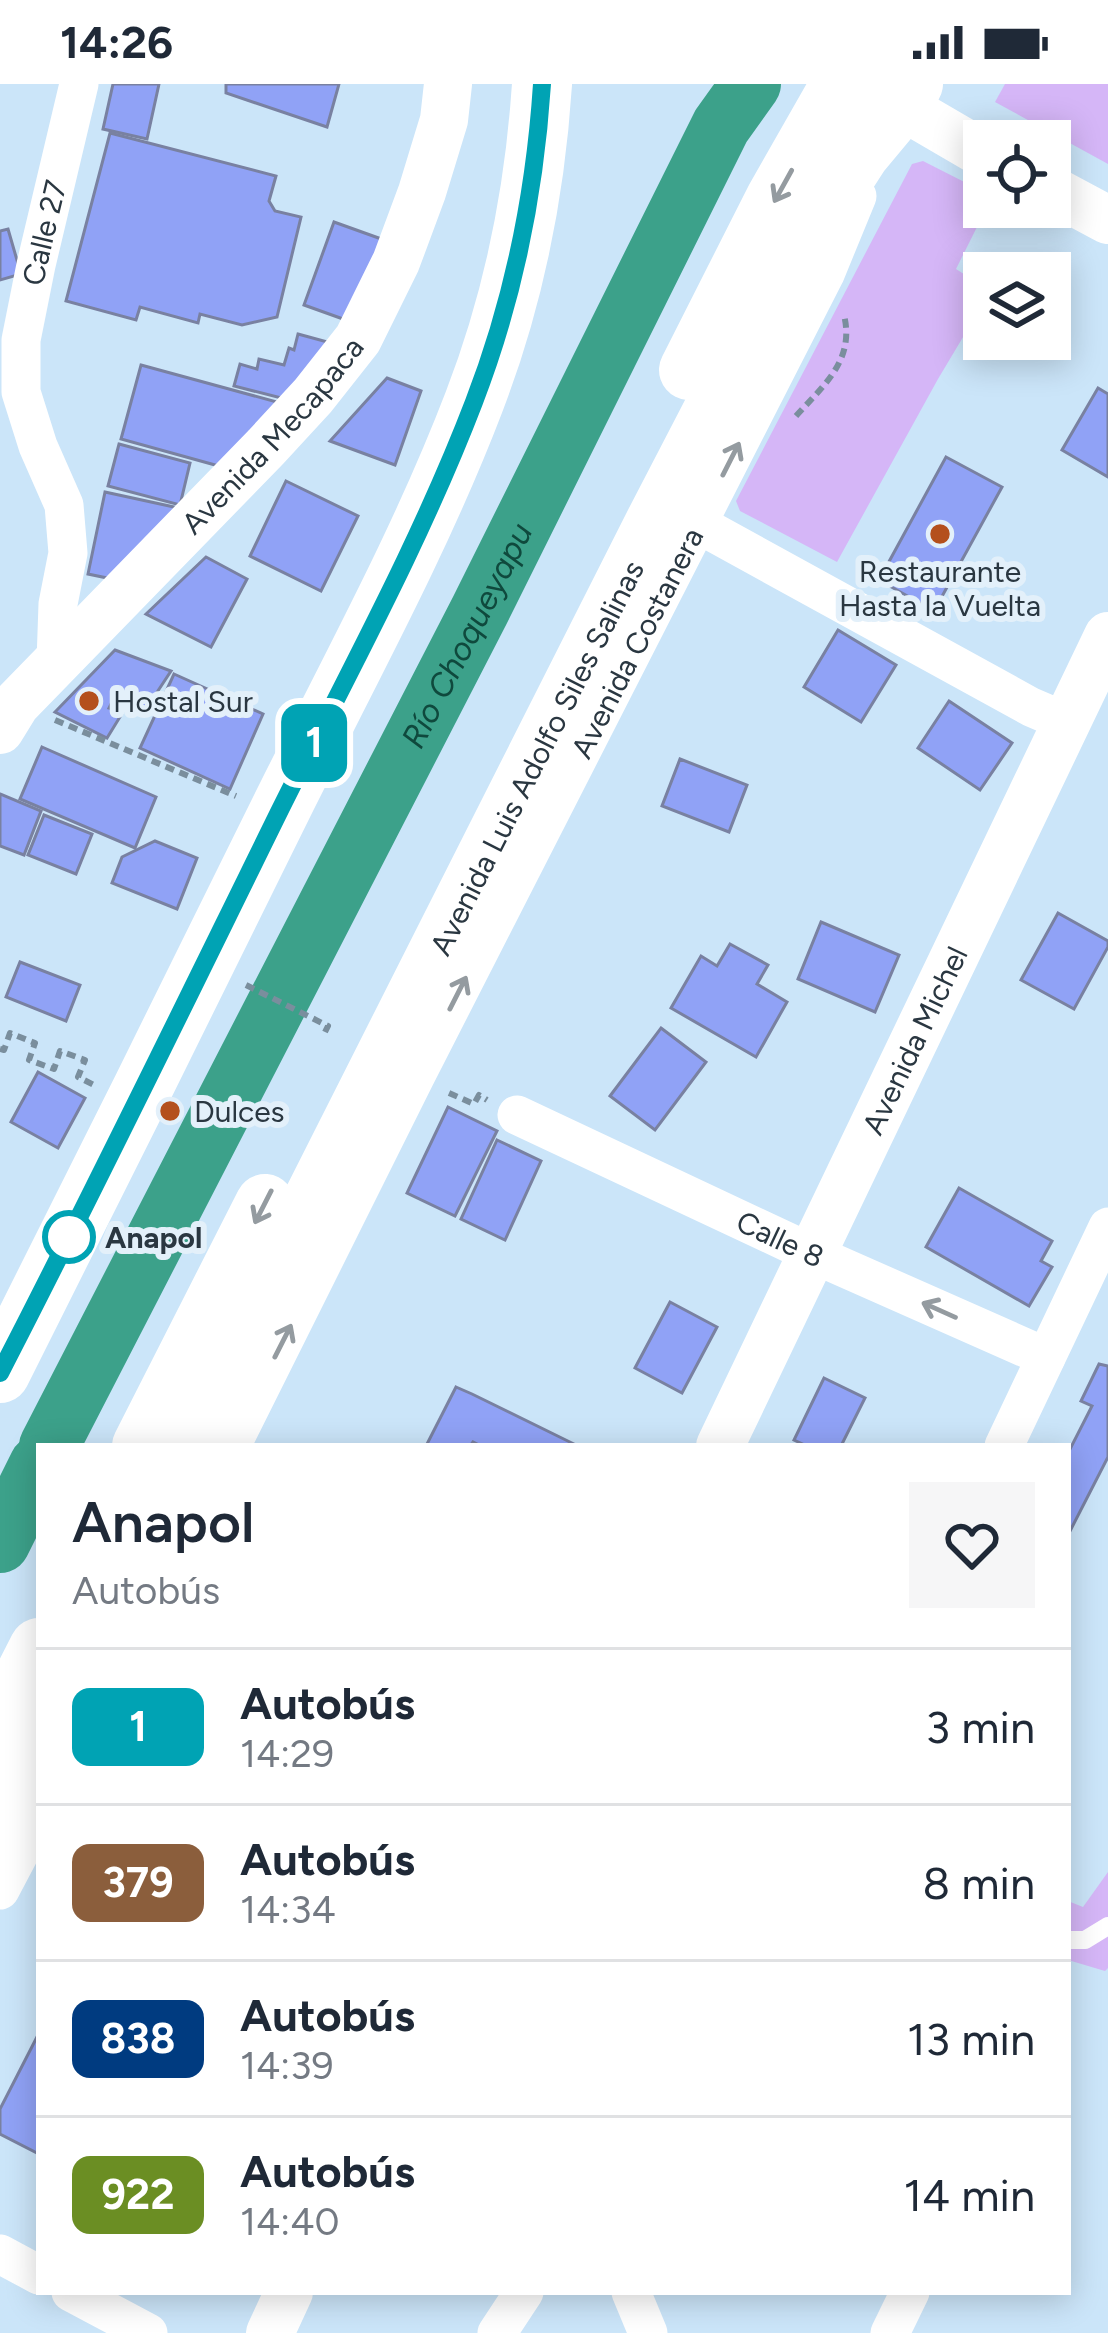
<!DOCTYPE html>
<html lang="es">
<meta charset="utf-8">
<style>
body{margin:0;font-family:Figtree,sans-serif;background:#f6f6f7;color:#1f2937;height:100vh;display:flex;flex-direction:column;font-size:45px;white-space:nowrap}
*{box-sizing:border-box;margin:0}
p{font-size:39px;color:#747a83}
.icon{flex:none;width:66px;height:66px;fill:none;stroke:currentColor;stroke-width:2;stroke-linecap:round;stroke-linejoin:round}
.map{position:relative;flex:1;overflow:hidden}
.panel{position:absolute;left:36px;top:1359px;width:1035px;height:852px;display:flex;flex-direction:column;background:#fff;border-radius:0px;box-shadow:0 6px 30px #0003}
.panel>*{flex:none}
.badge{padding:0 24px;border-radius:18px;font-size:42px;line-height:78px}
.buttons{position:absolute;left:963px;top:36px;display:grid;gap:24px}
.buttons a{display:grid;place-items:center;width:108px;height:108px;border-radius:0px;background:#fff;box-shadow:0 6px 30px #0003;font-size:60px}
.map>.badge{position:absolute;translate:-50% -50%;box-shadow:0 0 0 6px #fff}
.round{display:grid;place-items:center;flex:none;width:126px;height:126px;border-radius:0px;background:#f6f6f7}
.head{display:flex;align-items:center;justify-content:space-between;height:204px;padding:0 36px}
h1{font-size:57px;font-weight:600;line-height:90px}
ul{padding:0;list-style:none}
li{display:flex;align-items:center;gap:36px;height:156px;padding:0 36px;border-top:3px solid #e0e1e3}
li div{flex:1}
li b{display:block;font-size:45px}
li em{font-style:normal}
li .badge{min-width:132px;font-weight:700;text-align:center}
.status{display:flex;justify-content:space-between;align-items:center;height:84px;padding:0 60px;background:#fff;direction:ltr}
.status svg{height:33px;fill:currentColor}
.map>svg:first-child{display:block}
.green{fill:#d5b6f7}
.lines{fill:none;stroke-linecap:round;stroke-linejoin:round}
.river{stroke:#3ca18a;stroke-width:60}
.building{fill:#90a2f6;stroke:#7981a1;stroke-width:3}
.path{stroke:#7a8e9d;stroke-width:6;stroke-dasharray:9 6;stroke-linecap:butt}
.service{stroke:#fff;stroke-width:18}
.minor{stroke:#fff;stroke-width:39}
.tertiary{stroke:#fff;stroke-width:48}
.primary{stroke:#fff;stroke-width:60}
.oneway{stroke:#949ba0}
.line-casing{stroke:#fff;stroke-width:27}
.line{stroke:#00a3b4;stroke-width:18}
.poi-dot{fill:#b4501d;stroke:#e3f0fa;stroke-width:4.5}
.stop-dot{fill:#fff;stroke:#00a3b4;stroke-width:6}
.labels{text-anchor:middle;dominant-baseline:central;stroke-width:12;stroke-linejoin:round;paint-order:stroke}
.street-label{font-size:30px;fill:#2a3741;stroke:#e3f0fa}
.poi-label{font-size:30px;fill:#2a3741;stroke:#e3f0fa;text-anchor:start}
.stop-label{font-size:30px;font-weight:bold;fill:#2a3741;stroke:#e3f0fa;text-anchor:start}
.water-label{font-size:33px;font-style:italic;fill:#0f493d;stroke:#e3f0fa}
</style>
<div class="status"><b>14:26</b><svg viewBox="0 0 49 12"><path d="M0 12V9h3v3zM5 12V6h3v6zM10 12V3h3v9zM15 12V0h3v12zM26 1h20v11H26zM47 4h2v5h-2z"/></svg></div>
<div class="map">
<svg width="1108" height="2249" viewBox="0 0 1108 2249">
<rect width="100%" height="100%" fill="#cbe5f9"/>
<!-- green -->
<g class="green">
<polygon points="1005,0 1108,0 1108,80 995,18"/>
<polygon points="923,77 984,108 984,123 987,123 956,185 984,203 984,218 938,295 837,478 740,427 736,417 912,80"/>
<polygon points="1108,1788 1108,1884 1105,1887 1068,1876 1068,1817 1083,1823"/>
</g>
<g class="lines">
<!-- river -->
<g class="river">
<path id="s1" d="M49,1362L480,526L721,42L751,0"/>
<polyline points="0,1459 39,1381"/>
</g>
</g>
<!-- building -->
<g class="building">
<polygon points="113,0 159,0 147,55 103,45"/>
<polygon points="226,0 339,0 327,43 226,9"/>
<polygon points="110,49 276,92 269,117 275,127 301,133 277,233 242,241 200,230 198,239 140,223 136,236 66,217"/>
<polygon points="334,138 387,157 357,240 304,221"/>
<polygon points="8,145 21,190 0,196 0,147"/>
<polygon points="298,250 346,263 301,319 234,302 240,280 257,285 259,275 284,281 289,264 294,266"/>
<polygon points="141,281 295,323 226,384 121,355"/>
<polygon points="387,294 421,307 395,381 330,357"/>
<polygon points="1098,304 1108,310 1108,393 1062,366"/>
<polygon points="119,360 190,379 180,421 108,402"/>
<polygon points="946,373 1002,403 934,527 879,496"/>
<polygon points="286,397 358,432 321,507 250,472"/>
<polygon points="105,408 183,425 117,496 88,490"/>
<polygon points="206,473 247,495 211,563 146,530"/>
<polygon points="838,546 896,581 861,638 804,603"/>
<polygon points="115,566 171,587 144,628 116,610 109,624 123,628 107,654 55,628"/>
<polygon points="174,590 263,630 230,705 140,664"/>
<polygon points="949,617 1012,659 980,706 918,664"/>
<polygon points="42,663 156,713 135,764 20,715"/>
<polygon points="680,675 747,701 729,748 662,722"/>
<polygon points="0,710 41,727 24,771 0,762"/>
<polygon points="44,731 92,750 76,790 28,771"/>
<polygon points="155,757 197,774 177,825 112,799 122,773"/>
<polygon points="1058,829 1108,857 1108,863 1074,925 1021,896"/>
<polygon points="821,838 899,871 875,928 798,895"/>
<polygon points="730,860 768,881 757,900 787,918 756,973 671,924 701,872 717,882"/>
<polygon points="20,878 80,901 66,937 6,913"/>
<polygon points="661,944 706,978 655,1046 610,1012"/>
<polygon points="38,988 85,1014 58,1064 11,1038"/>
<polygon points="448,1023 497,1047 455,1132 407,1109"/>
<polygon points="497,1056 541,1077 505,1156 461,1135"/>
<polygon points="959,1104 1052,1157 1041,1177 1052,1183 1029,1222 926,1163"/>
<polygon points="670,1218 717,1243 682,1309 635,1284"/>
<polygon points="1099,1280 1108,1282 1108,1373 1068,1451 1068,1369 1092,1322 1081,1317"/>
<polygon points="824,1294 865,1314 841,1362 807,1362 794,1356"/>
<polygon points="456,1303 472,1310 578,1362 481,1362 473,1358 470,1362 426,1362"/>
<polygon points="39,1949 39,2070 0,2050 0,2025"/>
</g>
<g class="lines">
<!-- path -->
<g class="path">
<path d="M796,332C824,301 855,276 844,231"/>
<polyline points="55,636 236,712"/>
<polyline points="246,901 328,942 325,948"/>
<polyline points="0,965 4,966 10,949 35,959 29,976 54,985 60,967 85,976 78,993 94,1001"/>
<polyline points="449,1009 474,1020 479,1011 487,1016"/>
</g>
<!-- service -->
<polyline class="service" points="1068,1856 1085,1856 1108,1842"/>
<!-- minor -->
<g class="minor">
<polyline points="698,440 1031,623 1066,638"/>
<path id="s2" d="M56,578L58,520L68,469L64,421L38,362L21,308V256L36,181L79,0"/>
<path id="s3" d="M517,1031L813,1170L1046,1273"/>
<path id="s4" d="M231,1362L415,993L825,190L857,112"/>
<polyline points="1004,1362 1108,1143"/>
<polyline points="0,1806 39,1732"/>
<polyline points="0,2170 39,2191"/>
<polyline points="71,2208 148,2249"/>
<polyline points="631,2208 648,2249"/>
<polyline points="497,2249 524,2208"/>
<polyline points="890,2249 910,2208"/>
</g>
<!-- tertiary -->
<g class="tertiary">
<polyline points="881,0 900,21 984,70"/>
<polyline points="1050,105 1108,136"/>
<path id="s5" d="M0,646L16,620L266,363L313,312L358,255L396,178L422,108L444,36L448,0"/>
<path id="s6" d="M720,1362L1108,552"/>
<polyline points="270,2249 289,2208"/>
</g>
<!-- primary -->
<g class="primary">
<polyline points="689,286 776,114 841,0"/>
<path d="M0,1289C97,1097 192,905 287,712C352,582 422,454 474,318C513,217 535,108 542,0"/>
<polyline points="142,1362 265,1120"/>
<path id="s7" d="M189,1362L655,439L793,173L860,69L900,21L913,0"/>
<polyline points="0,1641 39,1564"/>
<polyline points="0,1738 39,1660"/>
</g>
</g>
<!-- one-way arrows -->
<defs><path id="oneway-shaft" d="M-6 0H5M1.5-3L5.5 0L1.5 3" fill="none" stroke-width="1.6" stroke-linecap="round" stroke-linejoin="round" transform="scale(3)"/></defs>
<g class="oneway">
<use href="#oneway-shaft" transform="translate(783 102) rotate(119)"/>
<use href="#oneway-shaft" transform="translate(731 375) rotate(-63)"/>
<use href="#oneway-shaft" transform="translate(458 909) rotate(-63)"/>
<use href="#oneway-shaft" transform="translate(263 1123) rotate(117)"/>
<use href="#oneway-shaft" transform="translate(939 1226) rotate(-156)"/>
<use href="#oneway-shaft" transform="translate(283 1257) rotate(-63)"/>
</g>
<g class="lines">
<defs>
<path id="line" d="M0,1289C96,1103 187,915 279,728C346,593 420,459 474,318C513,217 535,108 542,0"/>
</defs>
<!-- line casing -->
<use href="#line" class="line-casing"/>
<!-- line -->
<use href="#line" class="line"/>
</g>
<!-- markers -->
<g class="poi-dot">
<circle cx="940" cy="450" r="12"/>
<circle cx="89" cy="617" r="12"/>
<circle cx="170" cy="1027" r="12"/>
</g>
<circle class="stop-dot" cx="69" cy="1153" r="24"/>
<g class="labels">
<!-- street labels -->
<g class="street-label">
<text stroke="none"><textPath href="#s2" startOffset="441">Calle 27</textPath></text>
<text stroke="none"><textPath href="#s5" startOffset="402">Avenida Mecapaca</textPath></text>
<text stroke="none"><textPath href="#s4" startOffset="900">Avenida Costanera</textPath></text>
<text stroke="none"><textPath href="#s7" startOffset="771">Avenida Luis Adolfo Siles Salinas</textPath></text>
<text stroke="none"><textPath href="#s6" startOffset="450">Avenida Michel</textPath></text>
<text stroke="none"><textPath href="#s3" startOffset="291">Calle 8</textPath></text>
</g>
<!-- poi labels -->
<g class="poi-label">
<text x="940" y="487" text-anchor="middle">Restaurante<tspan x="940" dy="34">Hasta la Vuelta</tspan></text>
<text x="113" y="617">Hostal Sur</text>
<text x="194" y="1027">Dulces</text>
</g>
<!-- stop labels -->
<g class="stop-label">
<text x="105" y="1153">Anapol</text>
</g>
<!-- water labels -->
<g class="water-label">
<text stroke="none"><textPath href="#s1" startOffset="912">Río Choqueyapu</textPath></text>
</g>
</g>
</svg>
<div class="buttons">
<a><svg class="icon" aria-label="locate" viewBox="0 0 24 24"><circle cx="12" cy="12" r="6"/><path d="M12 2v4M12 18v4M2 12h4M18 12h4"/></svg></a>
<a><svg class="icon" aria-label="layers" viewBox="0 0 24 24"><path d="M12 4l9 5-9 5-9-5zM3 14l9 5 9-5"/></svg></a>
</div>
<b class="badge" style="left:314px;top:659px;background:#00a3b4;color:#fff">1</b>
<section class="panel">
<div class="head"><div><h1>Anapol</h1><p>Autobús</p></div><a class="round"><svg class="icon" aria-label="heart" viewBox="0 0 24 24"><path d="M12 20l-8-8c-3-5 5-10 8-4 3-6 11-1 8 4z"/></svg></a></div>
<ul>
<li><span class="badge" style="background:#00a3b4;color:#fff">1</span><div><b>Autobús</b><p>14:29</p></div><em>3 min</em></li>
<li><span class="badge" style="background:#8b5e3c;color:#fff">379</span><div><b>Autobús</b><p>14:34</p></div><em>8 min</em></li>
<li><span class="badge" style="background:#003b80;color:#fff">838</span><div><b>Autobús</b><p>14:39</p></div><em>13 min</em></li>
<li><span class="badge" style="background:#6b8e23;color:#fff">922</span><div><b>Autobús</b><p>14:40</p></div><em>14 min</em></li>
</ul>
</section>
</div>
